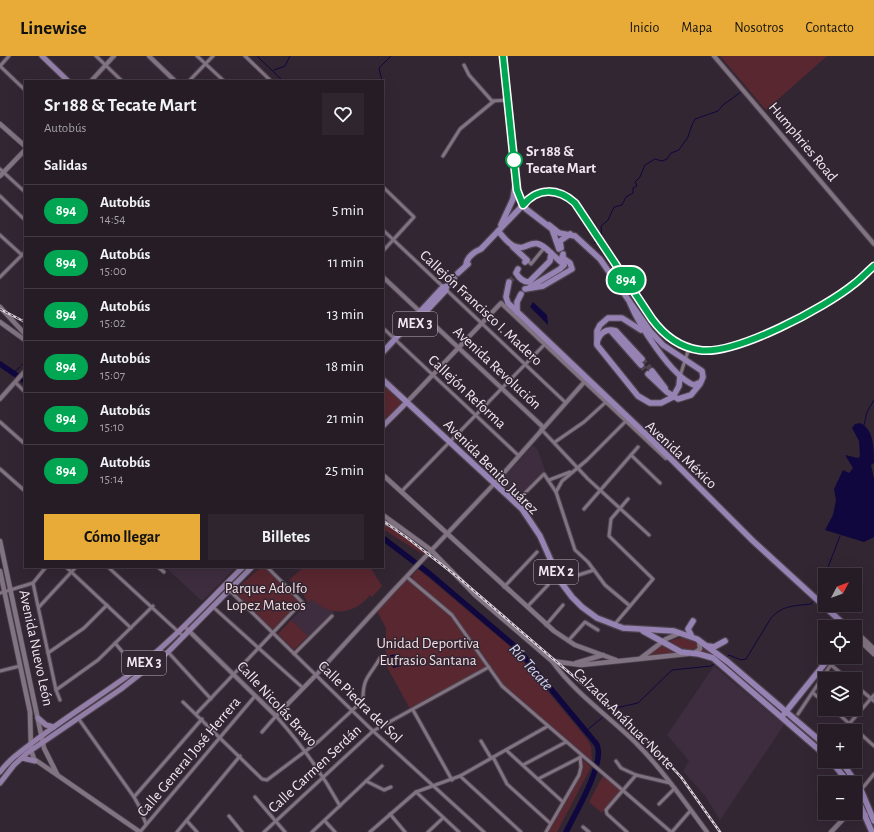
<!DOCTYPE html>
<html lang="es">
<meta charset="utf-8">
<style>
body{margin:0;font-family:"Alegreya Sans",sans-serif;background:#2e252e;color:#f1f3f6;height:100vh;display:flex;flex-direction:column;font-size:15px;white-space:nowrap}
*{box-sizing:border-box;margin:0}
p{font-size:13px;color:#a4a1a7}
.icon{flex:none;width:22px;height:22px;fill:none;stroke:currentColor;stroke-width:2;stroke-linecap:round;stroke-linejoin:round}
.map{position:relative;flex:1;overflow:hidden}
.sheet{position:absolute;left:24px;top:24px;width:360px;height:488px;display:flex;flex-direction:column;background:#261c26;border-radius:0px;box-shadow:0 4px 16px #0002,0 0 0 1px #423a43}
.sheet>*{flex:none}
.badge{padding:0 8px;border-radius:13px;font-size:14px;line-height:26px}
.needle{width:26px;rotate:49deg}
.buttons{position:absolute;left:818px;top:512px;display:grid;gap:8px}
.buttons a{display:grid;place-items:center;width:44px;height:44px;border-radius:0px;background:#261c26;box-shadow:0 4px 16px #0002,0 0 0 1px #423a43;font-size:20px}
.map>.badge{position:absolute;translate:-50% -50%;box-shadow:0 0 0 2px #fff}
h2{padding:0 20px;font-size:15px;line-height:36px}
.round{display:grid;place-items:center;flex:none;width:42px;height:42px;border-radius:0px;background:#2e252e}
.summary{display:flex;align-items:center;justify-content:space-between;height:68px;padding:0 20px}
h1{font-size:19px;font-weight:600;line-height:30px}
.primary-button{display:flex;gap:8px;margin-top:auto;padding:8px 20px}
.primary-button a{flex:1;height:46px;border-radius:0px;background:#e8ab37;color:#111;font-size:16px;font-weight:600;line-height:46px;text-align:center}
.primary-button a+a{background:#2e252e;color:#f1f3f6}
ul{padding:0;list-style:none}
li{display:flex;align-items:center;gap:12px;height:52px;padding:0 20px;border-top:1px solid #423a43}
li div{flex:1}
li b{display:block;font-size:15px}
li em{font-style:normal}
li .badge{min-width:44px;font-weight:700;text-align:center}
header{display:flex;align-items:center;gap:24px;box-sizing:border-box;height:56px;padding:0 20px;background:#e8ab37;color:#111}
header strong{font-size:19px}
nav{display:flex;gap:22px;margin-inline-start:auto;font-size:14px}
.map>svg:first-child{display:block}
.built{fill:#3e2d3f}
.green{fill:#592730}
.water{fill:#0f073e}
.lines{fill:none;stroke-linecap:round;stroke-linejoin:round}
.stream{stroke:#0f073e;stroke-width:1}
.river{stroke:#0f073e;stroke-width:5.5}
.trunk-tunnel{stroke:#4e434f;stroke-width:5.5;stroke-dasharray:5.5 3;stroke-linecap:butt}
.minor-casing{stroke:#4d424d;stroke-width:5}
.tertiary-casing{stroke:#4d424d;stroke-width:6}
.secondary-casing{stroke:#4d424d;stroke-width:6}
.primary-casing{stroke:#4d424d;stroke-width:7}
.trunk-casing{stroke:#4d424d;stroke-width:8}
.minor{stroke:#827382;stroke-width:3}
.tertiary{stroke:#827382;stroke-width:4}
.secondary{stroke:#827382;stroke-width:4.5}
.primary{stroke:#927ea7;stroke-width:5}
.trunk{stroke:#9782b4;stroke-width:5.5}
.rail-casing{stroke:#d9d0d9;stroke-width:2.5}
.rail{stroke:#322633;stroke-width:1;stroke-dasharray:3;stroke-linecap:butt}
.line-casing{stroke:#fff;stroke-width:9}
.line{stroke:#00a651;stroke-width:6}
.stop-dot{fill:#fff;stroke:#00a651;stroke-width:2}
.labels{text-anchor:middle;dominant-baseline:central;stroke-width:3;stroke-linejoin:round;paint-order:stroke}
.shield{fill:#322633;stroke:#b7adb7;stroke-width:1}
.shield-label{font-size:14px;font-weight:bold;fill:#f0e7f0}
.street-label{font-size:15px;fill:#f0e7f0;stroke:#322633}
.stop-label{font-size:15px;font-weight:bold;fill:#f0e7f0;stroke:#322633;text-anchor:start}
.park-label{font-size:15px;fill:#f4dddf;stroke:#322633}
.water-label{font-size:16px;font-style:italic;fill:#d2d7fc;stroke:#322633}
</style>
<header>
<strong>Linewise</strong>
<nav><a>Inicio</a><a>Mapa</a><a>Nosotros</a><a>Contacto</a></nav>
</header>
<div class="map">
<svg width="874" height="776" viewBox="0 0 874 776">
<rect width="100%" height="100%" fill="#322633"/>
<!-- built -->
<g class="built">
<polygon points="533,389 538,394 545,414 516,442 499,427"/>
<polygon points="165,511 236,511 202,545"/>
<polygon points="312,543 325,553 335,555 309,581 291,564"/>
<polygon points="714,610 784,669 720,764 706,741 683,715 689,705 667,679"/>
</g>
<!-- green -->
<g class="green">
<polygon points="720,0 827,0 766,54"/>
<polygon points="383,329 402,347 383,366"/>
<polygon points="383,468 393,473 422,494 424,499 383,473"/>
<polygon points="261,511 264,511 299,546 273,574 234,535"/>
<path d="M304,511H370L382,530L372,541L370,539C356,558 329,562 312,543L308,547L301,535L289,524Z"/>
<polygon points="418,513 511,591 587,683 591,691 592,705 500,626 490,608 457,564 487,610 410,653 386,609 386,572 377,555 409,520 413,523 412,520"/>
<polygon points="291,564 308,580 294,594 278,578"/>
<polygon points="685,581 698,586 699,589 696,593 683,593 670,586 672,584"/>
<polygon points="663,588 680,597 644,602"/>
<polygon points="703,589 765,640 770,646 721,605 701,595"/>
<path d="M583,704L591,711L557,776H549C558,758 584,722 583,704Z"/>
<polygon points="604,718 621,734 602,757 589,746"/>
</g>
<!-- water -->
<g class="water">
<polygon points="533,246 547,259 548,269 530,251"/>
<path d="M860,367C874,373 874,393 874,407L871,409L874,423V481L864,486L825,474L833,459L836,444L834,433L843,414L849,417L853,412L845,399L858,402L860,400L859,385L852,372L855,368Z"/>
<polygon points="399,598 401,610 393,612 390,599"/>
</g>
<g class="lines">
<!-- stream -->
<g class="stream">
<polyline points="257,0 283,25"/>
<polyline points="274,14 285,10 290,0"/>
<polyline points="382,25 379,12 391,0"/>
<polyline points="602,183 601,170 608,164 614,151 622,149 626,141 633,137 633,132 637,130 635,126 640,121 645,109 655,103 662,105 667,103 671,97 679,94 688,81 692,69 695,63 718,55 723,49 741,36"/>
<polyline points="594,187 597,186"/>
<polyline points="22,309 25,306"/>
<polyline points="14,316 20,311"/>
<polyline points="864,369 867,356 874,344"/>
<polyline points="825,519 840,480"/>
<polyline points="824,527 825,521"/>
<path d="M727,601L729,599L741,604L746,603L771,562C783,549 794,550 811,548L814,544"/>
<polyline points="616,652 638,647 672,614 711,610 714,608"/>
<polyline points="587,674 603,661"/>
</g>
<!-- river -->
<g class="river">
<polyline points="0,308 25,325"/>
<path d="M383,482L430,518L517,592L594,685C596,687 598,690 598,693C602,712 575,758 566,776"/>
</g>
<!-- trunk-tunnel -->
<g class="trunk-tunnel">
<polyline points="509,226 513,222"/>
<polyline points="642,303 652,315"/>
<polyline points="641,309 648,318"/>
</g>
<defs>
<g id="minor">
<polyline points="96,0 122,25"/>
<polyline points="197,0 224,25"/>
<polyline points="245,0 271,25"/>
<polyline points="464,9 469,19 492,45 507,44"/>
<polyline points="0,10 25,34"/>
<polyline points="0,10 9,0"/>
<polyline points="189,25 213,0"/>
<polyline points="443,100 460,73 494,45"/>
<polyline points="0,113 25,136"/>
<polyline points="383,131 414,161 383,195"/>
<polyline points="0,140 25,164"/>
<polyline points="383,174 565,346"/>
<polyline points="0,179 22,199"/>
<polyline points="527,204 531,208 545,191"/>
<polyline points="0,221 25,196"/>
<polyline points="383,272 519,400"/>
<polyline points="680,320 689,292"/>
<polyline points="15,326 25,336"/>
<polyline points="0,366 25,388"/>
<polyline points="541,373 588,423 649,479"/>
<polyline points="555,386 584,366 606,346"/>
<polyline points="631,399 660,427"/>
<polyline points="0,413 25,435"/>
<polyline points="549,424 570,416"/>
<polyline points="401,436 545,288"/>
<polyline points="556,436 562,425 587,404 626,365"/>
<polyline points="515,447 544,418 556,436 575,494 588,506 605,529 630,550"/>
<polyline points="584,453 638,391"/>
<polyline points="66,511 131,572"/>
<polyline points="108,511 184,581"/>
<polyline points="158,511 164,516"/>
<polyline points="407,521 452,559 502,630 671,776"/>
<polyline points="560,525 594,514"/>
<polyline points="33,527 56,634 60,644"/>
<polyline points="224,529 373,675 484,776"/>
<polyline points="504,531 537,496"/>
<polyline points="0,537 33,527 46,511"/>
<polyline points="39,551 76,511"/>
<polyline points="213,551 303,632"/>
<polyline points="527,551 548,529"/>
<polyline points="546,569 563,549"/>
<polyline points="614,569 653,523 609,480 611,463 628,443"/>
<polyline points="568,585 585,566 598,574"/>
<polyline points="115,587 136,612"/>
<polyline points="168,596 211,643"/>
<polyline points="48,597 84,572 107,549"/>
<polyline points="294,598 332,560"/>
<polyline points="831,609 848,623"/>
<polyline points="0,615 20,610"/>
<polyline points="855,629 874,645"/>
<polyline points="56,634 98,604 153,550"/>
<polyline points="813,637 825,647"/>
<path d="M183,646L262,723L267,724L319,685L359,648L363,642C363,621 370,620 380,602"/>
<polyline points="833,653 874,690"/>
<polyline points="413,654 452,724"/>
<polyline points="196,658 302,546 267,511"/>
<polyline points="798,658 836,601"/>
<polyline points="78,662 134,741 139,750 146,768"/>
<polyline points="843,675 874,639"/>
<path d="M262,676L276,660C301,688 322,717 340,750"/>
<polyline points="481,685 491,702"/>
<polyline points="506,694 563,746"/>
<polyline points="493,701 507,728 550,767"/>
<polyline points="616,705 621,712 636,719"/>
<polyline points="523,709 566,686"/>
<polyline points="460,720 521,776"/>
<polyline points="538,723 581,701"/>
<polyline points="366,725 384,734 391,731"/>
<polyline points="861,734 874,718"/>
<polyline points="416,736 459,776"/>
<polyline points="134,741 202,663"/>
<polyline points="255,741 285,776"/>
<polyline points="659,748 675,732"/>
<polyline points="390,758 405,776"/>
<polyline points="229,760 242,776"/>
<polyline points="187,765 197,776"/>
<polyline points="325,765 335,776"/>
<polyline points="583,771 589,776"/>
<polyline points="140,776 255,640"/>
<polyline points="177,776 240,700"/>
<polyline points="264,776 373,675 489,611"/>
<polyline points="312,776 382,710"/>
<polyline points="370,776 416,736 460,720 548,670"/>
<polyline points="428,776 443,762"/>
<polyline points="546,776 579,719 581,711 580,701"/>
<polyline points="627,776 607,758 606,754 636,719 670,727"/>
<polyline points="672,776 691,754"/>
</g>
<g id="tertiary">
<polyline points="149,0 175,25"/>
<polyline points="714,0 874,188"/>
<polyline points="91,25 114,0"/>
<path d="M523,149C541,128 565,133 581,154L657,271C669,283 685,293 702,295C739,298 825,252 854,228C861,223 867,216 874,210"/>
<polyline points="383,221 543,371"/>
<polyline points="0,343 25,315"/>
<polyline points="407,346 501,247 666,402"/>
<polyline points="185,571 276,660 316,619 392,536 494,428 587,323"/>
<path d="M552,605C574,636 607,659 635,686C662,713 684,745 707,776"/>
</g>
<g id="secondary">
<polyline points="0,68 25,90"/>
<polyline points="0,120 25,94"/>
<polyline points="0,251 25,278"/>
<polyline points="0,266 25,284"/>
<polyline points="383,419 554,575 575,589 616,604"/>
<polyline points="383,459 431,494 475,539 552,605 581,609 687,598"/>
<polyline points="383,466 397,471"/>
<polyline points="0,485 44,692 57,718"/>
<polyline points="0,515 30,656 31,694 34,703 140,776"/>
<polyline points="850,570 851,571"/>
<polyline points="855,575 874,593"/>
<polyline points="855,580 874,598"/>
<polyline points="694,597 700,593 699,584"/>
<polyline points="641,602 666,583 680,577"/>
<polyline points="576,607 603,599"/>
<polyline points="855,750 864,741"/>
<polyline points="831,776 849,757"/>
</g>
<g id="primary">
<polyline points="42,0 68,25"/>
<polyline points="383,370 407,346"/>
<polyline points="38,662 46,669 54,671"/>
<polyline points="22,702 35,705"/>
<path d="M0,716C9,704 20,696 32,687C62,664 95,643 126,621C171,587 203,550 243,511"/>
<polyline points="0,727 14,709 27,697 121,633 168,596 252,511"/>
</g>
<g id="trunk">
<polyline points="503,0 519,142 526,153 552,173 559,193"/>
<polyline points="501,169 513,143 515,131"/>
<path d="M549,169L559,177L575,180L600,203L650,275L663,289L702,315L703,321L701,326L694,329C672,321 639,269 630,247"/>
<path d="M498,175C503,180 508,188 514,190C530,197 530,176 551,197L550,205L529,226C523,226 519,222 516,217L518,213"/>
<polyline points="513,191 527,204 525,206"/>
<polyline points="561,192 560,185 570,178"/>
<polyline points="551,197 564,209"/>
<path d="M466,209C467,201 474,196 481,193L523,149"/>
<polyline points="458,217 468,208"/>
<polyline points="509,226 506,241 508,247 654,386 753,485 847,571"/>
<polyline points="530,231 560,213 564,209 562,201"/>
<polyline points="525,233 543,230 572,213 570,207 563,202 563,198"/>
<polyline points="517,256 517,246 521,238"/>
<polyline points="415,267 446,234 446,231"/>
<polyline points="641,274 622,262 608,262 600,269 597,275 597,289 638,340 650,347 661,347 673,341 679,330 680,320"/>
<polyline points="611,275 641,309"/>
<path d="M597,287C599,277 606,272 616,275L642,303"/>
<polyline points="383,296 443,231 446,231 454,222"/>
<polyline points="652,315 665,332"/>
<polyline points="648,318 667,336 678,343 691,339 700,328"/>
<polyline points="383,324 522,453 540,480 560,525 572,541 582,551 597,562 623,572 674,575 697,583 728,606 825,689"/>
<polyline points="643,575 681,596 699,598 713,602 825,699"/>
<polyline points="691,579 688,573 693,565"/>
<polyline points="708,590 714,591 725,585"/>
<polyline points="784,658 830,601"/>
<polyline points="831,705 849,727"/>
<polyline points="841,705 861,734 874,765"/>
<polyline points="855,737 872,776"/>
<polyline points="855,755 865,759"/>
</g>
</defs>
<!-- minor casing -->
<use href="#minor" class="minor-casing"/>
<!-- tertiary casing -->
<use href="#tertiary" class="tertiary-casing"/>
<!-- secondary casing -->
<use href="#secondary" class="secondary-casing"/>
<!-- primary casing -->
<use href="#primary" class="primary-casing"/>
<!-- trunk casing -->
<use href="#trunk" class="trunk-casing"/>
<!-- minor -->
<use href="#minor" class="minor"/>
<!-- tertiary -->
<use href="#tertiary" class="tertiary"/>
<!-- secondary -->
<use href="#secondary" class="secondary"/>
<!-- primary -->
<use href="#primary" class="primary"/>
<!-- trunk -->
<use href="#trunk" class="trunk"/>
<defs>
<g id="rail">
<polyline points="0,253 25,266"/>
<polyline points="383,465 406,481 459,522 642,679 681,721 720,776"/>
</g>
</defs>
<!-- rail casing -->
<use href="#rail" class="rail-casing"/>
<!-- rail -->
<use href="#rail" class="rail"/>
</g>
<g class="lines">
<defs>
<path id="line" d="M503,0L517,134L523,149C538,131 558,132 575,147L652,263C663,278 679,291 699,294C735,300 826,251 854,228C861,223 867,216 874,210"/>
</defs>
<!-- line casing -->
<use href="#line" class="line-casing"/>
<!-- line -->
<use href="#line" class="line"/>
</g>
<!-- markers -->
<circle class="stop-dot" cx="514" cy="104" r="8"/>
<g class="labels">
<!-- shield labels -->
<g class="shield">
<rect x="393" y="256" width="44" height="24" rx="3"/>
<rect x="534" y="504" width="44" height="24" rx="3"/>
<rect x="122" y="595" width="44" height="24" rx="3"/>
</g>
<g class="shield-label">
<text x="415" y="268">MEX 3</text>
<text x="556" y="516">MEX 2</text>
<text x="144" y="607">MEX 3</text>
</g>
<!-- street labels -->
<g class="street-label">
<text transform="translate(803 86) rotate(50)">Humphries Road</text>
<text transform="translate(481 252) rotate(43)">Callejón Francisco I. Madero</text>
<text transform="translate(497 312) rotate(43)">Avenida Revolución</text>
<text transform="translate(467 336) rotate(43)">Callejón Reforma</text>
<text transform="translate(681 399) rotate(43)">Avenida México</text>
<text transform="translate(491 411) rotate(45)">Avenida Benito Juárez</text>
<text transform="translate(36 592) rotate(78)">Avenida Nuevo León</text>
<text transform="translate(360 646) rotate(44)">Calle Piedra del Sol</text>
<text transform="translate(277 648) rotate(47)">Calle Nicolás Bravo</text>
<text transform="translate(624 663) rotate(45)">Calzada Anáhuac Norte</text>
<text transform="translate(189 701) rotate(-50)">Calle General José Herrera</text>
<text transform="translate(315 713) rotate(-43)">Calle Carmen Serdán</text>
</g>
<!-- stop labels -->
<g class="stop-label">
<text x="526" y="95">Sr 188 &amp;<tspan x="526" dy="17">Tecate Mart</tspan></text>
</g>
<!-- park labels -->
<g class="park-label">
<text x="266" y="532">Parque Adolfo<tspan x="266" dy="17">Lopez Mateos</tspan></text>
<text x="428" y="587">Unidad Deportiva<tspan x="428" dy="17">Eufrasio Santana</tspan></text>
</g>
<!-- water labels -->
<g class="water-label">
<text transform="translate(531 611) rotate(48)">Río Tecate</text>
</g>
</g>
</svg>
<div class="buttons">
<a><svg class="needle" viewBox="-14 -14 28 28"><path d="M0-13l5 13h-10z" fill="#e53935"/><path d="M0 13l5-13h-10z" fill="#a4a1a7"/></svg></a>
<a><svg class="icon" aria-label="locate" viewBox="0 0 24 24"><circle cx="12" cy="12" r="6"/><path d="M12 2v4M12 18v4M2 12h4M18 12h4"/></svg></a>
<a><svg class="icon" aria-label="layers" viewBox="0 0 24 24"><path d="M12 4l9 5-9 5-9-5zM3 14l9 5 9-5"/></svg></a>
<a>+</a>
<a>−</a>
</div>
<b class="badge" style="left:626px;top:224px;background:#00a651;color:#fff">894</b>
<section class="sheet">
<div class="summary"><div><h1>Sr 188 &amp; Tecate Mart</h1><p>Autobús</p></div><a class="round"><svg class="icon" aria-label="heart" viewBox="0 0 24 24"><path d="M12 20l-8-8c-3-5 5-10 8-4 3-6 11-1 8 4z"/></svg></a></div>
<h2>Salidas</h2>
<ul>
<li><span class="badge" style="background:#00a651;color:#fff">894</span><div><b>Autobús</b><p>14:54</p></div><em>5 min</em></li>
<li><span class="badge" style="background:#00a651;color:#fff">894</span><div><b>Autobús</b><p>15:00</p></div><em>11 min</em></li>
<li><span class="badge" style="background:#00a651;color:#fff">894</span><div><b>Autobús</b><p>15:02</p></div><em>13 min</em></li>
<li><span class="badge" style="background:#00a651;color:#fff">894</span><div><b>Autobús</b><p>15:07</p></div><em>18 min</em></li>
<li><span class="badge" style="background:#00a651;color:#fff">894</span><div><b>Autobús</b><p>15:10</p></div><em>21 min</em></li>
<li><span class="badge" style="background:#00a651;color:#fff">894</span><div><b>Autobús</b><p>15:14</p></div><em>25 min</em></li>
</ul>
<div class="primary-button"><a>Cómo llegar</a><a>Billetes</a></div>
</section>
</div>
